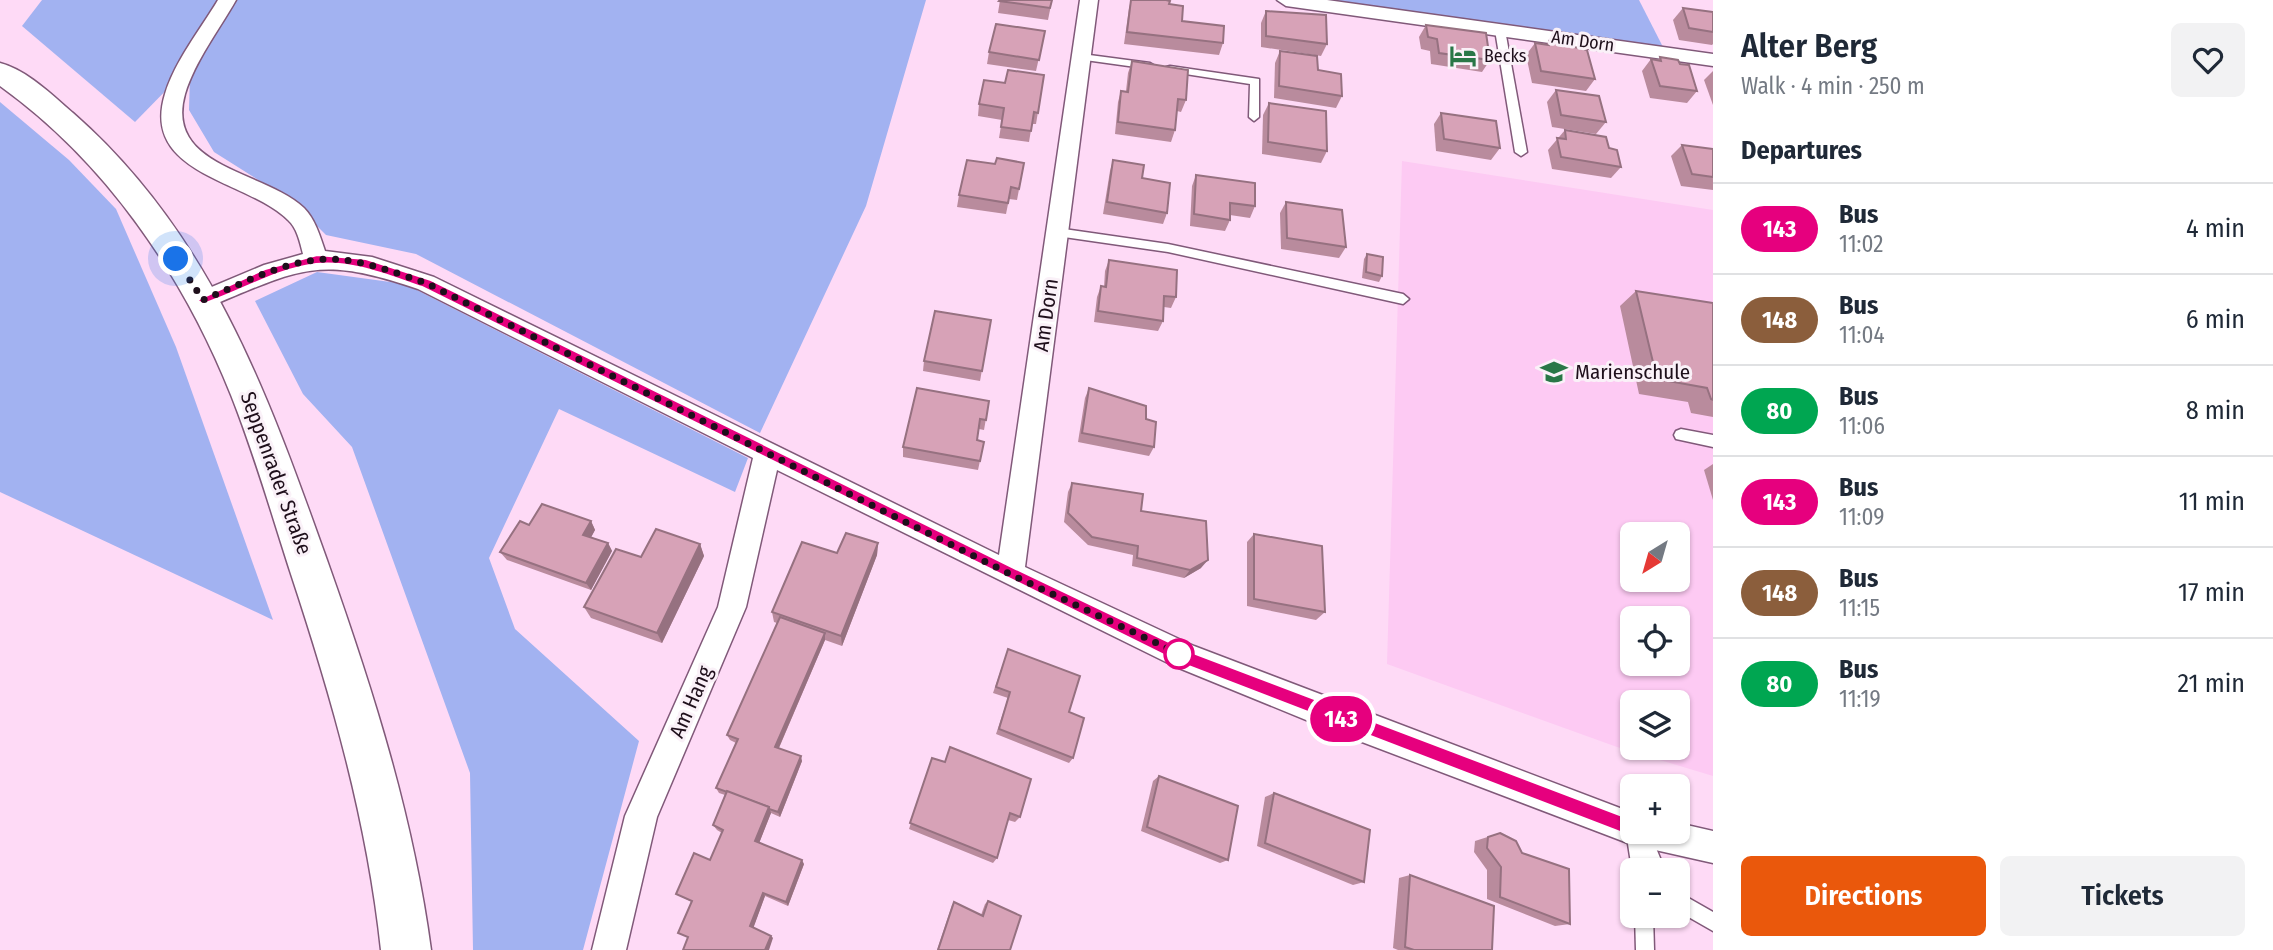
<!DOCTYPE html>
<meta charset="utf-8">
<style>
body{margin:0;font-family:"Fira Sans Condensed",sans-serif;background:#f2f2f3;color:#1f2937;height:100vh;display:flex;flex-direction:column;font-size:26px;white-space:nowrap}
*{box-sizing:border-box;margin:0}
p{font-size:23px;color:#747a83}
.icon{flex:none;width:38px;height:38px;fill:none;stroke:currentColor;stroke-width:2;stroke-linecap:round;stroke-linejoin:round}
.map{position:relative;flex:1;overflow:hidden}
.panel{display:flex;flex-direction:column;background:#fff;width:560px}
.panel>*{flex:none}
.badge{padding:0 14px;border-radius:23px;font-size:24px;line-height:46px}
.needle{width:46px;rotate:217deg}
.tools{position:absolute;left:1620px;top:522px;display:grid;gap:14px}
.tools a{display:grid;place-items:center;width:70px;height:70px;border-radius:10px;background:#fff;box-shadow:0 2px 5px #0004;font-size:35px}
.you{position:absolute;width:35px;height:35px;margin:-18px;border:5px solid #fff;border-radius:50%;background:#1a73e8;box-shadow:0 0 0 10px #1a73e833}
.map>.badge{position:absolute;translate:-50% -50%;box-shadow:0 0 0 4px #fff}
h2{padding:0 28px;font-size:26px;line-height:63px}
.round{display:grid;place-items:center;flex:none;width:74px;height:74px;border-radius:10px;background:#f2f2f3}
.overview{display:flex;align-items:center;justify-content:space-between;height:119px;padding:0 28px}
h1{font-size:33px;font-weight:600;line-height:52px}
.cta{display:flex;gap:14px;margin-top:auto;padding:14px 28px}
.cta a{flex:1;height:80px;border-radius:10px;background:#ea580c;color:#fff;font-size:28px;font-weight:600;line-height:80px;text-align:center}
.cta a+a{background:#f2f2f3;color:#1f2937}
ul{padding:0;list-style:none}
li{display:flex;align-items:center;gap:21px;height:91px;padding:0 28px;border-top:2px solid #e0e1e3}
li div{flex:1}
li b{display:block;font-size:26px}
li em{font-style:normal}
li .badge{min-width:77px;font-weight:700;text-align:center}
main{display:flex;flex:1;min-height:0}
.map>svg:first-child{display:block}
.built{fill:#fdcaf3;fill-rule:evenodd}
.green{fill:#a2b2f1}
.lines{fill:none;stroke-linecap:round;stroke-linejoin:round}
.service-casing{stroke:#805979;stroke-width:3}
.minor-casing{stroke:#805979;stroke-width:3}
.primary-casing{stroke:#805979;stroke-width:3}
.service{fill:#fff;fill-rule:evenodd}
.minor{fill:#fff;fill-rule:evenodd}
.primary{fill:#fff;fill-rule:evenodd}
.wall{fill:#b98b9d}
.shaded-wall{fill:#967180}
.building{fill:#d7a2b7;stroke:#967180;stroke-width:2}
.line{fill:#e6007e;stroke:#fff;stroke-width:2}
.walk{stroke:#1e0f1b;stroke-width:7;stroke-dasharray:0 12.6}
.stop-dot{fill:#fff;stroke:#e6007e;stroke-width:3.5}
.labels{text-anchor:middle;dominant-baseline:central;stroke-width:6;stroke-linejoin:round;paint-order:stroke}
.far-street-label{font-size:18px;fill:#1e0f1b;stroke:#faf1f8}
.far-poi-label{font-size:18px;fill:#1e0f1b;stroke:#faf1f8;text-anchor:start}
.street-label{font-size:21px;fill:#1e0f1b;stroke:#faf1f8}
.poi-label{font-size:21px;fill:#1e0f1b;stroke:#faf1f8;text-anchor:start}
</style>
<main>
<div class="map">
<svg width="1713" height="950" viewBox="0 0 1713 950">
<rect width="100%" height="100%" fill="#fedaf6"/>
<!-- built -->
<path class="built" d="M1402,161L1713,210V776L1617,747L1387,664ZM1633,534H1678V579H1633ZM1633,618H1678V663H1633ZM1633,702H1678V747H1633Z"/>
<!-- green -->
<g class="green">
<polygon points="42,0 223,0 178,78 135,122 22,26"/>
<polygon points="230,0 926,0 866,206 760,433 416,254 326,235 293,202 214,152 189,110 190,74"/>
<polygon points="1308,0 1639,0 1664,49"/>
<polygon points="0,102 69,160 116,209 176,347 273,620 0,492"/>
<polygon points="317,272 405,284 748,458 735,492 559,409 489,558 515,629 639,741 583,950 473,950 470,773 352,447 303,394 255,301"/>
</g>
<g class="lines">
<defs>
<g id="service">
<polygon points="1500,27 1505,30 1527,152 1521,156 1515,152 1495,30"/>
<polygon points="1082,54 1150,63 1155,66 1150,69 1078,59 1078,55"/>
<polygon points="1170,66 1259,79 1259,117 1254,121 1249,117 1250,84 1166,71 1166,67"/>
<polygon points="1057,228 1168,244 1403,294 1409,299 1403,304 1168,252 1057,236 1051,232"/>
<polygon points="1681,429 1713,435 1713,447 1676,439 1674,435 1676,431"/>
<polygon points="1633,823 1633,831 1649,831 1665,870 1633,870 1633,876 1626,831 1629,825"/>
<polygon points="1678,892 1713,912 1713,931 1678,911"/>
<polygon points="1635,915 1653,915 1654,950 1636,950"/>
</g>
<g id="minor">
<path d="M218,0H236C219,30 195,61 185,94C164,168 265,171 304,208C315,219 320,236 325,251L372,257L434,277L999,555L1080,0H1098L1025,567L1194,646L1633,813V831H1678V823L1713,831V863L1633,845L1333,731L1174,666L777,470L746,607L657,817L626,950H592L625,816L718,607L753,458L418,289C321,256 303,267 211,306L203,309L195,306L191,300L195,294L264,265L303,254C300,242 297,228 288,220C248,180 140,175 165,94C175,61 200,30 218,0Z"/>
<polygon points="1277,0 1327,0 1713,54 1713,66 1286,6"/>
</g>
<path id="primary" d="M0,63C27,70 52,95 73,113C212,235 268,395 328,563C373,690 413,816 431,950H381C367,819 331,695 290,571C271,512 254,453 231,395C183,275 106,162 0,86Z"/>
</defs>
<!-- service casing -->
<use href="#service" class="service-casing"/>
<!-- minor casing -->
<use href="#minor" class="minor-casing"/>
<!-- primary casing -->
<use href="#primary" class="primary-casing"/>
<!-- service -->
<use href="#service" class="service"/>
<!-- minor -->
<use href="#minor" class="minor"/>
<!-- primary -->
<use href="#primary" class="primary"/>
</g>
<!-- wall -->
<g class="wall">
<polygon points="1000,0 1052,0 1048,20 998,13"/>
<polygon points="1131,0 1166,0 1182,21 1223,43 1219,55 1124,44 1129,8"/>
<polygon points="1683,8 1713,12 1713,44 1712,45 1679,40 1673,20"/>
<polygon points="1266,11 1327,44 1321,56 1261,47 1261,23"/>
<polygon points="1426,25 1490,60 1482,72 1431,64 1430,51 1421,49 1419,37"/>
<polygon points="1045,31 1036,71 987,64 989,52"/>
<polygon points="1549,41 1595,79 1586,91 1532,83 1526,55 1535,43 1546,45"/>
<polygon points="1280,51 1318,70 1342,96 1336,108 1274,98 1275,63"/>
<polygon points="1660,57 1680,64 1697,91 1687,103 1650,98 1642,71 1651,59 1658,60"/>
<polygon points="1132,61 1186,100 1181,112 1177,111 1175,130 1171,142 1115,134 1118,102 1121,91 1126,91 1128,73"/>
<polygon points="1713,71 1713,105 1704,80"/>
<polygon points="1044,75 1036,124 1032,124 1029,142 999,138 1002,120 978,116 979,104 1005,83"/>
<polygon points="1556,90 1606,122 1596,134 1552,127 1547,102"/>
<polygon points="1269,103 1327,151 1321,163 1262,154 1263,115"/>
<polygon points="1441,113 1500,148 1491,160 1436,151 1434,124"/>
<polygon points="1565,130 1609,148 1621,167 1611,178 1552,169 1548,150"/>
<polygon points="1682,145 1713,149 1713,190 1681,186 1671,156"/>
<polygon points="1113,160 1142,178 1167,213 1163,224 1103,214 1110,171"/>
<polygon points="1024,163 1017,200 1009,199 1006,214 957,207 959,195 995,164"/>
<polygon points="1196,175 1255,206 1250,218 1230,215 1230,220 1225,231 1190,226 1192,186"/>
<polygon points="1286,202 1346,247 1339,258 1281,249 1280,213"/>
<polygon points="1367,254 1382,276 1379,282 1362,278 1364,259"/>
<polygon points="1109,260 1176,297 1171,308 1164,307 1163,321 1158,331 1094,322 1097,297 1101,286 1104,287 1105,271"/>
<polygon points="1636,291 1713,303 1713,417 1691,413 1688,402 1639,394 1620,306"/>
<polygon points="991,320 980,381 923,371 924,361"/>
<polygon points="1089,388 1154,447 1149,456 1078,442 1085,398"/>
<polygon points="989,401 984,430 979,429 977,440 984,442 978,470 903,457 903,447"/>
<polygon points="1713,464 1713,500 1704,470"/>
<polygon points="1072,483 1141,511 1201,568 1184,578 1132,566 1133,555 1088,545 1064,522 1068,492"/>
<polygon points="591,521 595,530 591,537 608,543 612,551 591,590 507,560 500,552 529,525"/>
<polygon points="1254,534 1325,612 1316,620 1247,606 1247,542"/>
<polygon points="878,543 877,555 842,646 825,640 779,748 802,761 780,817 771,813 759,843 804,864 788,906 765,896 753,928 773,938 688,937 692,902 676,894 710,860 722,833 717,830 713,825 725,795 719,793 716,788 736,743 730,740 727,735 777,623 774,622 772,612 837,553"/>
<polygon points="700,544 704,556 662,643 591,618 584,607"/>
<polygon points="1008,649 1069,712 1073,758 1069,763 996,734 1008,698 993,693"/>
<polygon points="932,758 945,762 1020,817 1015,822 1008,820 997,858 993,863 909,829"/>
<polygon points="1159,776 1228,860 1220,863 1141,831 1153,781"/>
<polygon points="1274,793 1364,882 1353,885 1257,846 1265,797"/>
<polygon points="1500,833 1522,853 1570,924 1555,926 1487,899 1487,870 1474,852 1475,841"/>
<polygon points="1410,875 1492,950 1398,950 1393,948 1399,878"/>
<polygon points="988,901 1010,950 937,950 952,905 954,902 981,915 985,904"/>
</g>
<!-- shaded-wall -->
<g class="shaded-wall">
<polygon points="591,521 595,530 588,543 583,535"/>
<polygon points="608,543 612,551 591,590 586,583"/>
<polygon points="878,543 877,555 842,646 841,636"/>
<polygon points="700,544 704,556 662,643 657,633"/>
<polygon points="1208,560 1201,568 1184,578 1190,570"/>
<polygon points="825,633 825,640 777,752 775,747"/>
<polygon points="801,756 802,761 780,817 778,812"/>
<polygon points="769,807 771,813 758,846 755,841"/>
<polygon points="802,860 804,864 788,906 786,902"/>
<polygon points="763,893 765,896 753,929 750,926"/>
<polygon points="771,936 773,938 769,950 765,950"/>
</g>
<!-- building -->
<g class="building">
<polygon points="1000,0 1052,0 1050,8 999,1"/>
<polygon points="1131,0 1166,0 1170,1 1169,4 1183,6 1182,21 1224,26 1223,43 1127,32"/>
<polygon points="1683,8 1713,12 1713,32 1689,28"/>
<polygon points="1266,11 1326,15 1327,44 1266,36"/>
<polygon points="996,24 1045,31 1039,60 989,52"/>
<polygon points="1426,25 1486,33 1490,60 1439,53 1437,39 1428,37"/>
<polygon points="1549,41 1587,50 1595,79 1541,71 1535,43 1549,45"/>
<polygon points="1280,51 1317,56 1318,70 1341,74 1342,96 1279,86"/>
<polygon points="1660,57 1678,60 1680,64 1689,65 1697,91 1660,86 1651,59 1661,61"/>
<polygon points="1132,61 1188,70 1186,100 1178,99 1175,130 1118,122 1121,91 1128,92"/>
<polygon points="1008,70 1044,75 1038,113 1034,112 1031,131 1001,127 1004,108 979,104 984,80 1005,83"/>
<polygon points="1556,90 1599,96 1606,122 1561,115"/>
<polygon points="1269,103 1326,111 1327,151 1268,142"/>
<polygon points="1441,113 1496,121 1500,148 1444,139"/>
<polygon points="1565,130 1606,137 1609,148 1617,150 1621,167 1561,157 1557,138 1566,139"/>
<polygon points="1682,145 1713,149 1713,177 1692,174"/>
<polygon points="997,158 1024,163 1019,189 1011,187 1008,203 959,195 967,160 995,164"/>
<polygon points="1113,160 1144,165 1142,178 1170,183 1167,213 1107,202"/>
<polygon points="1196,175 1255,183 1255,206 1230,203 1230,220 1194,214"/>
<polygon points="1286,202 1342,210 1346,247 1287,238"/>
<polygon points="1367,254 1383,257 1382,276 1366,272"/>
<polygon points="1109,260 1177,270 1176,297 1164,296 1163,321 1098,311 1101,286 1106,287"/>
<polygon points="1636,291 1713,303 1713,400 1711,399 1707,388 1657,379"/>
<polygon points="935,311 991,320 982,371 924,361"/>
<polygon points="917,388 989,401 986,420 980,419 977,440 984,442 980,461 903,447"/>
<polygon points="1089,388 1146,406 1146,419 1156,422 1154,447 1082,433"/>
<polygon points="1072,483 1143,494 1141,511 1206,521 1208,560 1190,570 1137,558 1138,546 1092,537 1068,513"/>
<polygon points="542,504 591,521 583,535 608,543 586,583 500,552 520,521 529,525"/>
<polygon points="656,529 700,544 657,633 584,607 616,549 641,557"/>
<polygon points="846,533 878,543 841,636 772,612 802,542 837,553"/>
<polygon points="1254,534 1322,546 1325,612 1254,599"/>
<polygon points="780,617 825,633 775,747 801,756 778,812 769,809 769,807 716,788 738,739 727,735"/>
<polygon points="1008,649 1080,676 1069,712 1084,718 1073,758 999,729 1010,692 996,687"/>
<polygon points="950,747 1031,779 1020,817 1010,813 997,858 910,823 932,758 945,762"/>
<polygon points="1159,776 1238,806 1228,860 1147,827"/>
<polygon points="727,791 769,807 755,841 802,860 786,902 763,893 750,926 771,936 765,950 683,950 688,937 678,933 692,901 676,894 694,853 710,860 723,830 713,825"/>
<polygon points="1274,793 1370,830 1364,882 1265,843"/>
<polygon points="1500,833 1516,841 1522,853 1569,869 1570,924 1500,897 1501,867 1487,848 1488,837"/>
<polygon points="1410,875 1494,906 1492,950 1414,950 1405,947"/>
<polygon points="988,901 1021,916 1010,950 938,950 954,902 983,916"/>
</g>
<!-- line -->
<path class="line" d="M317,255L366,259L431,280L1016,569L1188,651L1633,820L1641,829L1639,835L1633,837L1178,662L422,287C389,276 352,260 316,264C276,269 240,292 203,304L197,300L265,269Z"/>
<g class="lines">
<!-- walk -->
<path class="walk" d="M176,259L203,300C239,285 276,265 315,260C353,255 392,272 426,283L1010,574L1184,656L1179,654"/>
</g>
<!-- icons -->
<defs>
<symbol id="hotel-bare" viewBox="-9 -9 18 18"><path d="M-6-4.5h1.5V1H6V5H4.5V3h-9V5H-6ZM-4 0a1.8 1.8 0 1 1 3.6 0ZM.5 0V-2.5h3Q6-2.5 6 0Z" fill="#297747" stroke="#faf1f8" stroke-width="2.5" paint-order="stroke"/></symbol>
<symbol id="school-bare" viewBox="-9 -9 18 18"><path d="M0-5L7-2L0 1L-7-2ZM-4 1L0 2.5L4 1V4Q0 6-4 4Z" fill="#297747" stroke="#faf1f8" stroke-width="2.5" paint-order="stroke"/></symbol>
</defs>
<g fill-rule="evenodd">
<use href="#hotel-bare" x="1444" y="37" width="38" height="38"/>
<use href="#school-bare" x="1535" y="353" width="38" height="38"/>
</g>
<!-- markers -->
<circle class="stop-dot" cx="1179" cy="654" r="14"/>
<g class="labels">
<!-- far-street labels -->
<g class="far-street-label">
<text transform="translate(1583 41) rotate(8)">Am Dorn</text>
</g>
<!-- far-poi labels -->
<g class="far-poi-label">
<text x="1484" y="56">Becks</text>
</g>
<!-- street labels -->
<g class="street-label">
<text transform="translate(1046 315) rotate(-82)">Am Dorn</text>
<text transform="translate(276 473) rotate(70)">Seppenrader Straße</text>
<text transform="translate(691 702) rotate(-66)">Am Hang</text>
</g>
<!-- poi labels -->
<g class="poi-label">
<text x="1575" y="372">Marienschule</text>
</g>
</g>
</svg>
<div class="tools">
<a><svg class="needle" viewBox="-14 -14 28 28"><path d="M0-13l5 13h-10z" fill="#e53935"/><path d="M0 13l5-13h-10z" fill="#747a83"/></svg></a>
<a><svg class="icon" aria-label="locate" viewBox="0 0 24 24"><circle cx="12" cy="12" r="6"/><path d="M12 2v4M12 18v4M2 12h4M18 12h4"/></svg></a>
<a><svg class="icon" aria-label="layers" viewBox="0 0 24 24"><path d="M12 4l9 5-9 5-9-5zM3 14l9 5 9-5"/></svg></a>
<a>+</a>
<a>−</a>
</div>
<div class="you" style="left:176px;top:259px"></div>
<b class="badge" style="left:1341px;top:719px;background:#e6007e;color:#fff">143</b>
</div>
<section class="panel">
<div class="overview"><div><h1>Alter Berg</h1><p>Walk · 4 min · 250 m</p></div><a class="round"><svg class="icon" aria-label="heart" viewBox="0 0 24 24"><path d="M12 20l-8-8c-3-5 5-10 8-4 3-6 11-1 8 4z"/></svg></a></div>
<h2>Departures</h2>
<ul>
<li><span class="badge" style="background:#e6007e;color:#fff">143</span><div><b>Bus</b><p>11:02</p></div><em>4 min</em></li>
<li><span class="badge" style="background:#8b5e3c;color:#fff">148</span><div><b>Bus</b><p>11:04</p></div><em>6 min</em></li>
<li><span class="badge" style="background:#00a651;color:#fff">80</span><div><b>Bus</b><p>11:06</p></div><em>8 min</em></li>
<li><span class="badge" style="background:#e6007e;color:#fff">143</span><div><b>Bus</b><p>11:09</p></div><em>11 min</em></li>
<li><span class="badge" style="background:#8b5e3c;color:#fff">148</span><div><b>Bus</b><p>11:15</p></div><em>17 min</em></li>
<li><span class="badge" style="background:#00a651;color:#fff">80</span><div><b>Bus</b><p>11:19</p></div><em>21 min</em></li>
</ul>
<div class="cta"><a>Directions</a><a>Tickets</a></div>
</section>
</main>
